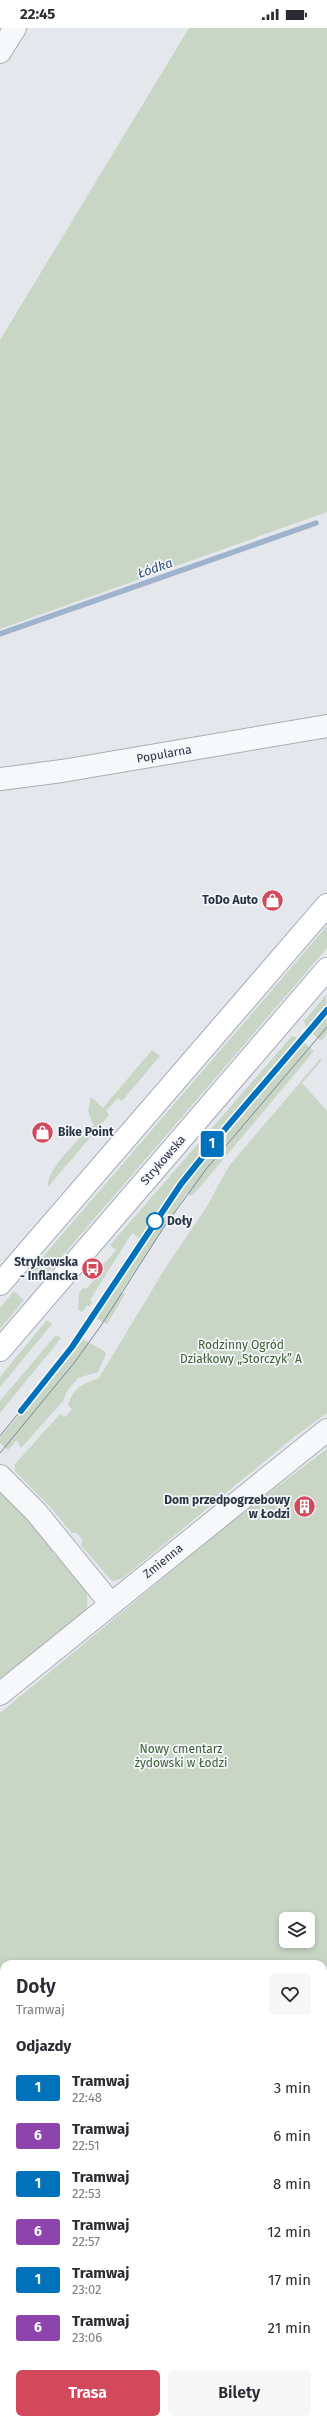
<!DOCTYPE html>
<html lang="pl">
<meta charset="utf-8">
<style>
body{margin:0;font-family:"Fira Sans",sans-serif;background:#f7f7f7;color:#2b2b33;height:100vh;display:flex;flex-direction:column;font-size:15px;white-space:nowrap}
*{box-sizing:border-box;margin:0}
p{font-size:13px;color:#7c7c81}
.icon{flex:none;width:22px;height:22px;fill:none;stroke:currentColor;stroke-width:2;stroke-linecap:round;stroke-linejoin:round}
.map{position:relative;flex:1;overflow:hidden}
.side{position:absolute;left:0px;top:1932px;width:327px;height:464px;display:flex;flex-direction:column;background:#fff;border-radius:12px 12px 0 0;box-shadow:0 2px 6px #0003}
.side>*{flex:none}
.badge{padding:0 8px;border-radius:3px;font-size:14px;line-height:26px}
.fabs{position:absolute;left:279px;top:1884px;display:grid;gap:8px}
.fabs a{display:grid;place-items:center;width:36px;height:36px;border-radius:6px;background:#fff;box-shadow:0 2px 6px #0003;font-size:20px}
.map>.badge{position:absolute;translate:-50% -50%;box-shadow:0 0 0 2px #fff}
h2{padding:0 16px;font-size:15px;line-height:36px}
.round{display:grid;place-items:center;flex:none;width:42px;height:42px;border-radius:6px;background:#f7f7f7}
.head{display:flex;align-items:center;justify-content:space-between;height:68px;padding:0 16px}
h1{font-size:19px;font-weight:600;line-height:30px}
.primary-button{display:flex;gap:8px;margin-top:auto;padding:8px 16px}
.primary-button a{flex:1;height:46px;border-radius:6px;background:#d1495b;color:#fff;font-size:16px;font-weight:600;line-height:46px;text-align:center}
.primary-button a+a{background:#f7f7f7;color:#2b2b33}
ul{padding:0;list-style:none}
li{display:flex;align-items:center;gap:12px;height:48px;padding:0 16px}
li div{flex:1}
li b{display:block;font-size:15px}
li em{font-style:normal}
li .badge{min-width:44px;font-weight:700;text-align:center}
.status{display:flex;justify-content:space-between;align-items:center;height:28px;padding:0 20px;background:#fff;direction:ltr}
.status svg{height:11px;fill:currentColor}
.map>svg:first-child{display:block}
.green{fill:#c9d6c5;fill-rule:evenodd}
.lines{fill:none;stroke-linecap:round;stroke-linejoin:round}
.stream{stroke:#9fb4cc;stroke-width:5.5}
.street-casing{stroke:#a9aeb7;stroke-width:24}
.primary-casing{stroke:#a3abb8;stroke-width:24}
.street{stroke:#f7f8fa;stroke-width:22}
.primary{stroke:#fff;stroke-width:22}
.tram{stroke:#7d8696;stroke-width:1}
.line-casing{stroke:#fff;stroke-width:9}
.line{stroke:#0072bc;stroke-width:6}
.stop-dot{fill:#fff;stroke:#0072bc;stroke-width:2}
.labels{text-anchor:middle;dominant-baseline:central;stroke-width:3.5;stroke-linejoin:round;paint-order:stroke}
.street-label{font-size:12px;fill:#2b3445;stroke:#f4f6f9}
.poi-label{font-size:12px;font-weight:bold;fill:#2b3445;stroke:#f4f6f9;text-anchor:end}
.stop-label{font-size:12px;font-weight:bold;fill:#2b3445;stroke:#f4f6f9;text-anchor:start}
.park-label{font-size:12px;fill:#3f6138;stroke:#f4f6f9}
.water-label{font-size:13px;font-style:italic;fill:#34527a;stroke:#f4f6f9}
</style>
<div class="status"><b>22:45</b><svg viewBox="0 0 49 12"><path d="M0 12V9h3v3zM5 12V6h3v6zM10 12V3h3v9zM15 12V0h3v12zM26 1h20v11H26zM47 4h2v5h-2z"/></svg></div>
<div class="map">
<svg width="327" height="2396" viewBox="0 0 327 2396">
<rect width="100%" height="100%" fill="#e4e7ec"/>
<!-- green -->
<g class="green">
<polygon points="189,0 327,0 327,484 0,601 0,312"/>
<polygon points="327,898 327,920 40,1254 29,1245"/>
<polygon points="326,967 327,1005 321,1013 306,1000 304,993"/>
<polygon points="292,1008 298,1010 314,1023 201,1158 191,1168 187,1165 121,1264 125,1266 107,1296 90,1287 139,1210 132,1205 90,1272 92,1274 89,1279 87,1277 82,1284 78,1282 79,1265 83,1260 86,1261 97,1249 94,1247 98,1243 94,1239 97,1235 102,1238 116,1222 110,1217"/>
<path d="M152,1022L160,1028L122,1073L118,1070L106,1083L109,1087L48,1159C47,1139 80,1111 93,1097L88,1083L91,1069L103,1080Z"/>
<path d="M320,1031L322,1032L302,1055L327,1083V1385L294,1409L123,1550L114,1553L111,1552L81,1517L83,1512L77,1505H72L51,1480L15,1443V1436L60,1386L65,1389L72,1381L68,1377C74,1359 82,1356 99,1350L166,1239L206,1180L229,1138Z"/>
<polygon points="14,1263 24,1272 0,1301 0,1280"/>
<polygon points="47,1292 52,1296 0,1359 0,1349"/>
<polygon points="56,1307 61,1310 0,1385 0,1373"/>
<polygon points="76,1308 103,1322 106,1326 98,1344 78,1350 67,1363 63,1373 21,1420 17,1412 8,1422 0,1415 0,1410 73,1320 69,1317"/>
<path d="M327,1421V2396H118L114,2392H323V1936H4V2257L0,2252V1685L236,1490ZM286,1891H308V1913H286Z"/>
<path d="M0,1458L57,1521L53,1525L59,1531L63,1528C77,1548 95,1563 84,1587L0,1656Z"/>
</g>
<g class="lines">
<!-- stream -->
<polyline class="stream" points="0,606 316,495"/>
<defs>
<g id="street">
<polyline points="0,24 15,0"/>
<polyline points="0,751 62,743 327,698"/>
<polyline points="0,1448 36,1484 111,1576"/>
<polyline points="0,1666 327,1402"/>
</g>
<g id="primary">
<polyline points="0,1256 327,877"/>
<polyline points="0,1322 327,941"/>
<polyline points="0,2298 4,2303"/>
<polyline points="0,2352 4,2357"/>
<polyline points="33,2392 36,2396"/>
<polyline points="77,2392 81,2396"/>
</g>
</defs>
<!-- street casing -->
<use href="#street" class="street-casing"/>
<!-- primary casing -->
<use href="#primary" class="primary-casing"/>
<!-- street -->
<use href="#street" class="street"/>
<!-- primary -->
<use href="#primary" class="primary"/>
<!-- tram -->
<g class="tram">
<polyline points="0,1408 72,1319 142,1211 201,1130 327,982"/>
<polyline points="0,1425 74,1335 100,1299 164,1199 207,1140 327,999"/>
</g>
</g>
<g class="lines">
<defs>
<polyline id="line" points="21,1383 72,1319 181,1156 226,1100 327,982"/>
</defs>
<!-- line casing -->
<use href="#line" class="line-casing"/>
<!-- line -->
<use href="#line" class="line"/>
</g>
<!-- icons -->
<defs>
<symbol id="shop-disc" viewBox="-11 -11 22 22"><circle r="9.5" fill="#d1495b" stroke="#f4f6f9"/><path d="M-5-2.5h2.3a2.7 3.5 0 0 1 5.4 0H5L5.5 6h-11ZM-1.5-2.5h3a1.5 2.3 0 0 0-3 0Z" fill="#fff"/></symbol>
<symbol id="bus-disc" viewBox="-11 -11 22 22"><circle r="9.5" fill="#d1495b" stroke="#f4f6f9"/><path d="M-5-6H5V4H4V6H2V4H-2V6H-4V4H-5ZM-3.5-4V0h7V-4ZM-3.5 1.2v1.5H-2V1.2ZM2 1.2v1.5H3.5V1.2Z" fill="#fff"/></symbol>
<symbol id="building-disc" viewBox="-11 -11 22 22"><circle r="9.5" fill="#d1495b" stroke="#f4f6f9"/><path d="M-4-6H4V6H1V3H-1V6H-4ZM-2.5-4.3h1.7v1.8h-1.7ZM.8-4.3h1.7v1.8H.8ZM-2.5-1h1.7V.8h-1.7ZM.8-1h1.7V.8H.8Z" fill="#fff"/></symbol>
</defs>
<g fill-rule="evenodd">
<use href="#shop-disc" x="260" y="860" width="25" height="25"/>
<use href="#shop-disc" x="30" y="1092" width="25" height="25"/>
<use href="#bus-disc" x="80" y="1228" width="25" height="25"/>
<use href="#building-disc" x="292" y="1466" width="25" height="25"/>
</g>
<!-- markers -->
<circle class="stop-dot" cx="155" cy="1193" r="8"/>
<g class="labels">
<!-- street labels -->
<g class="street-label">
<text transform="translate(164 726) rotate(-10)">Popularna</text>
<text transform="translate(163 1132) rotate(-49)">Strykowska</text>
<text transform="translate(163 1533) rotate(-39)">Zmienna</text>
</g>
<!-- poi labels -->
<g class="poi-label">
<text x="258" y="872">ToDo Auto</text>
<text x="58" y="1104" text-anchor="start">Bike Point</text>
<text x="78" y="1234">Strykowska<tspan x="78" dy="14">- Inflancka</tspan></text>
<text x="290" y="1472">Dom przedpogrzebowy<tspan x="290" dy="14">w Łodzi</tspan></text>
</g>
<!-- stop labels -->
<g class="stop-label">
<text x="167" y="1193">Doły</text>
</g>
<!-- park labels -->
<g class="park-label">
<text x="241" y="1317">Rodzinny Ogród<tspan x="241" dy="14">Działkowy „Storczyk” A</tspan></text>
<text x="181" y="1721">Nowy cmentarz<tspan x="181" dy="14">żydowski w Łodzi</tspan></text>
</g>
<!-- water labels -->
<g class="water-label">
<text transform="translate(155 540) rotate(-19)">Łódka</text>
</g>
</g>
</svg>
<div class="fabs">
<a><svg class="icon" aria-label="layers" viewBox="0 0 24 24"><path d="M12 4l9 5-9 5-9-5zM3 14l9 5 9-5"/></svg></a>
</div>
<b class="badge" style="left:212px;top:1116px;background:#0072bc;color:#fff">1</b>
<section class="side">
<div class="head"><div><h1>Doły</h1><p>Tramwaj</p></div><a class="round"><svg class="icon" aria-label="heart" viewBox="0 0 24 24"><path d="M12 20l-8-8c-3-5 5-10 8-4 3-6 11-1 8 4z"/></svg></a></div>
<h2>Odjazdy</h2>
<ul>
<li><span class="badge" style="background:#0072bc;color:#fff">1</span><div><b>Tramwaj</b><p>22:48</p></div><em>3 min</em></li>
<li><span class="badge" style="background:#8e44ad;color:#fff">6</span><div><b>Tramwaj</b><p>22:51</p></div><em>6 min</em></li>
<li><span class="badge" style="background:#0072bc;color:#fff">1</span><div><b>Tramwaj</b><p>22:53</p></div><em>8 min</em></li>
<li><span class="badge" style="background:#8e44ad;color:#fff">6</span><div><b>Tramwaj</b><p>22:57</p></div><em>12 min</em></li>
<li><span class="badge" style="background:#0072bc;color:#fff">1</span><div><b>Tramwaj</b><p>23:02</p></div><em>17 min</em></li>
<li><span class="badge" style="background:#8e44ad;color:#fff">6</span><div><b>Tramwaj</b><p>23:06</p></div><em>21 min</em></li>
</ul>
<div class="primary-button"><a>Trasa</a><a>Bilety</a></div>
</section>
</div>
